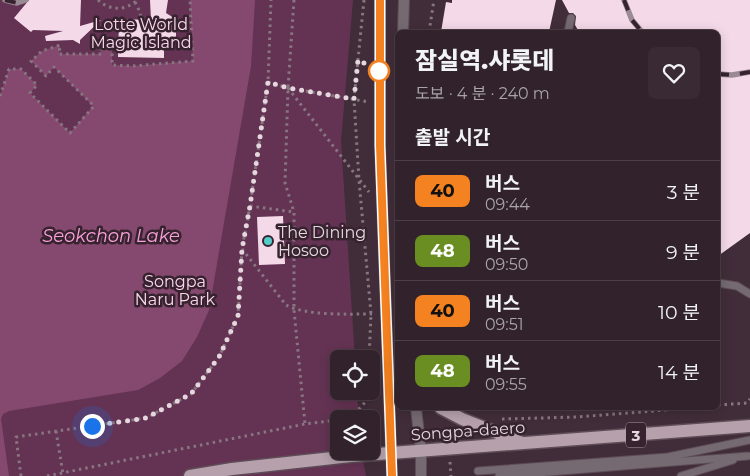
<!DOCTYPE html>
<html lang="ko">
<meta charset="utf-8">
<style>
body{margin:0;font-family:Montserrat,"Noto Sans KR",sans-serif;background:#392a33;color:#f1f3f6;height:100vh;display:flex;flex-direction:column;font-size:19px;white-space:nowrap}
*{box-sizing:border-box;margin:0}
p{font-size:16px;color:#a8a4a9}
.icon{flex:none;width:28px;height:28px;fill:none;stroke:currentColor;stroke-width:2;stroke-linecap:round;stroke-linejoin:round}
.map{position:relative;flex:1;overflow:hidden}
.sheet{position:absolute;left:395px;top:30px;width:325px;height:380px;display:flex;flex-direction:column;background:#31222b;border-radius:8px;box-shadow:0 2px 12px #0003,0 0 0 1px #4c3f47}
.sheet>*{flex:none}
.badge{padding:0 10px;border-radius:8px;font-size:18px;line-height:32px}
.controls{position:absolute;left:330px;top:350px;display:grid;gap:10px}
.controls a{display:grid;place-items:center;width:50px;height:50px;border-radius:8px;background:#31222b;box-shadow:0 2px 12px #0003,0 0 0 1px #4c3f47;font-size:25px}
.you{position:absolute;width:25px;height:25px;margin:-12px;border:4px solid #fff;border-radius:50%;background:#1a73e8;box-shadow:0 0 0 8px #1a73e833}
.map>.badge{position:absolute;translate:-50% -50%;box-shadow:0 0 0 2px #fff}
h2{padding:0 20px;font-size:19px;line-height:45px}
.round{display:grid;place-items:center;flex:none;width:52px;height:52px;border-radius:8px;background:#392a33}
.head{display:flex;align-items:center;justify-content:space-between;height:85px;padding:0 20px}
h1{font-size:24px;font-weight:800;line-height:38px}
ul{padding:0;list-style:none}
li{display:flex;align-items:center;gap:15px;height:60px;padding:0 20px;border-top:1px solid #4c3f47}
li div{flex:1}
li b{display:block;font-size:19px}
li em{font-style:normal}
li .badge{min-width:55px;font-weight:700;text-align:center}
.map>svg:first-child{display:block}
.green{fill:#643353}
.water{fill:#854970}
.building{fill:#f4d9e8}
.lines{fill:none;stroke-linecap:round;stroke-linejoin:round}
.service-casing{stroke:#5e4c57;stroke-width:9}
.tertiary-casing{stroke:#5e4c57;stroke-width:12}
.primary-casing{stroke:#5e4c57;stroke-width:15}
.path{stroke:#877680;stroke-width:3;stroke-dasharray:2.5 4;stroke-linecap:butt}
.service{stroke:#756a71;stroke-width:7}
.tertiary{stroke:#756a71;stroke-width:10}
.primary{stroke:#b5a0ac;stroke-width:12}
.rail-casing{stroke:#9a8a94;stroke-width:5.5}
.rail{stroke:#37232f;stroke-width:4;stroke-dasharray:11;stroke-linecap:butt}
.line-casing{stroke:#fff;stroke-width:11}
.line{stroke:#f58220;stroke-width:8}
.walk{stroke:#e4d7de;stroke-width:5;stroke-dasharray:0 9}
.stop-dot{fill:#fff;stroke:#f58220;stroke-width:2.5}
.poi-dot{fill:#53cdc9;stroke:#37232f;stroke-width:2}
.labels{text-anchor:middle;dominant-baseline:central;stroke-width:5;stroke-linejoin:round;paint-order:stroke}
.shield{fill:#37232f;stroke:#b0a1aa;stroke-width:1}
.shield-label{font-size:15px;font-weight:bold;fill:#e4d7de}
.park-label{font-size:16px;fill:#fcd6ec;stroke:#37232f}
.poi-label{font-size:16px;fill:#e4d7de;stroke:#37232f;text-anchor:start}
.street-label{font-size:16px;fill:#e4d7de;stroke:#37232f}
.water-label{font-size:18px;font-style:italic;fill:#f9a0d8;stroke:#37232f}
</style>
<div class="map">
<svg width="750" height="476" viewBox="0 0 750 476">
<rect width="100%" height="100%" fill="#412d39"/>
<!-- green -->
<polygon class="green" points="0,0 353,0 341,141 355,359 339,359 339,391 357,391 359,419 339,419 339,451 362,455 366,476 0,476"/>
<!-- water -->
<polygon class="water" points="190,0 255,0 251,66 209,310 197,337 182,361 160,378 138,390 9,411 3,414 1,419 9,476 0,476 0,96 9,69 21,69 37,85 30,93 70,133 93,106 54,67 46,76 31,61 42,51 60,45 59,54 101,54 102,47 112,48 112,65 132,66 193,61"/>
<!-- building -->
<g class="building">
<polygon points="29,0 81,0 80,26 101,20 80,40 80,44 73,40 46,41 45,36 63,31 33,30 31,32 14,18"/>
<polygon points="150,0 168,0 166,13 174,18 176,24 176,42 164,41 164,58 118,57 119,19 151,20"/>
<polygon points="452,0 556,0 549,32 441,32 446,2 452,3"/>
<polygon points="562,0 750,0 750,233 718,256 718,32 579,32 575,25 576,16 573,13 569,13"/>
<polygon points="283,216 285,264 259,265 257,217"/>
</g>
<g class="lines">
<defs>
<g id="service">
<polyline points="568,32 571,18"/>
<polyline points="718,283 737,286 750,294"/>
<polyline points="478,471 668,457 750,440"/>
<polyline points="499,476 748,456"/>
<polyline points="681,476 733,460"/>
</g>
<g id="tertiary">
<polyline points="380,0 380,145 392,476"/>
<polyline points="403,32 404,0"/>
<polyline points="416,408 421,451 421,476"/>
</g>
<g id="primary">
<polyline points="441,408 462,419 520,442"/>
<polyline points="190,476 232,469 351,456 750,426"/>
</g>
</defs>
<!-- service casing -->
<use href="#service" class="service-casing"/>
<!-- tertiary casing -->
<use href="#tertiary" class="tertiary-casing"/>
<!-- primary casing -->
<use href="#primary" class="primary-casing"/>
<!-- path -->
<g class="path">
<path d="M98,0C110,11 126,11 137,0"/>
<polyline points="294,0 288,88 285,183 294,212 294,310 305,424"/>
<polyline points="364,0 354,99 359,180 371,314 369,359"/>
<polyline points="135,2 140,12 141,20"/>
<polyline points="429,32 434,0"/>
<polyline points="268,82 288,88 369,102"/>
<polyline points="288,88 369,192"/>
<polyline points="0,96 9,69 21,69 37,85 30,93 70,133 94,106 54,67 46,76 31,61 42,51 60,45 59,54 102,54 102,47 112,48 112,65 132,66 193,61 190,0"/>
<polyline points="250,206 294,212"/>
<path d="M242,249L286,305C306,316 348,314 372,314"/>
<polyline points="718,405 747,403 750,399"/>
<polyline points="350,419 368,399 368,391"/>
<polyline points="360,419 378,418"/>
<polyline points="502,419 577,417 691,408"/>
<polyline points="56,431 63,474"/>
<polyline points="450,462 451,476"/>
<polyline points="21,476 16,437 146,418 191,394 219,357 238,316 242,249 250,206 268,82 271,0"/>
<polyline points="47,476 305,424 339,420"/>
</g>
<!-- service -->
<use href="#service" class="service"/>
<!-- tertiary -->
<use href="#tertiary" class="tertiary"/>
<!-- primary -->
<use href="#primary" class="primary"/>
<defs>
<g id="rail">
<polyline points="5,0 17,3 26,0"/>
<polyline points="624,0 632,20 642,32"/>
<polyline points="718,74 732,75 750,72"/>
</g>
</defs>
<!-- rail casing -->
<use href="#rail" class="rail-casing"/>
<!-- rail -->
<use href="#rail" class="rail"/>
</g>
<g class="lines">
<defs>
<polyline id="line" points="380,0 380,145 392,476"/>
</defs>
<!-- line casing -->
<use href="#line" class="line-casing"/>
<!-- line -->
<use href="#line" class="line"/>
<!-- walk -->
<polyline class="walk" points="92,426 146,418 191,394 219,357 238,316 242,249 250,206 268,82 288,88 354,99 358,60 379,71"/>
</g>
<!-- markers -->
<circle class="stop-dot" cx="379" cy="71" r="10"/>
<circle class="poi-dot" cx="268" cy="241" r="5"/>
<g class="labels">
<!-- shield labels -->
<rect class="shield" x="626" y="422.5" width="20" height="25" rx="4"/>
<g class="shield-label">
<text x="636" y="435">3</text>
</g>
<!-- park labels -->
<g class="park-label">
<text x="141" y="24">Lotte World<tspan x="141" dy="18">Magic Island</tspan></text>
<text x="175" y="281">Songpa<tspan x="175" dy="18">Naru Park</tspan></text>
</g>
<!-- poi labels -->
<g class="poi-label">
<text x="278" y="232">The Dining<tspan x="278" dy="18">Hosoo</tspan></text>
</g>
<!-- street labels -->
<g class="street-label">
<text transform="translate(468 431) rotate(-4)">Songpa-daero</text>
</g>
<!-- water labels -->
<g class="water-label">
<text x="111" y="236">Seokchon Lake</text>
</g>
</g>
</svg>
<div class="controls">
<a><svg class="icon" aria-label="locate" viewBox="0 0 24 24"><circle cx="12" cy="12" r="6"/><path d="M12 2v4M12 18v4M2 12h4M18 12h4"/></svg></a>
<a><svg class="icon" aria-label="layers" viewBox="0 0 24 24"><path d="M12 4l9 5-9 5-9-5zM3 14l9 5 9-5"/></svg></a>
</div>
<div class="you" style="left:92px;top:426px"></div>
<section class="sheet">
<div class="head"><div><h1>잠실역.샤롯데</h1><p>도보 · 4 분 · 240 m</p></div><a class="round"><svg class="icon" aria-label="heart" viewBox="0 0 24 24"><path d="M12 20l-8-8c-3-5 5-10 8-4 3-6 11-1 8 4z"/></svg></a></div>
<h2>출발 시간</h2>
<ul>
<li><span class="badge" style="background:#f58220;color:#111">40</span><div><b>버스</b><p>09:44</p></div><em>3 분</em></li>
<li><span class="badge" style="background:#6b8e23;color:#fff">48</span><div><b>버스</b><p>09:50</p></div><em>9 분</em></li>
<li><span class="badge" style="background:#f58220;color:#111">40</span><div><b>버스</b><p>09:51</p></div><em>10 분</em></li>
<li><span class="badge" style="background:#6b8e23;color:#fff">48</span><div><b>버스</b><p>09:55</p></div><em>14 분</em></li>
</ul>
</section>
</div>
